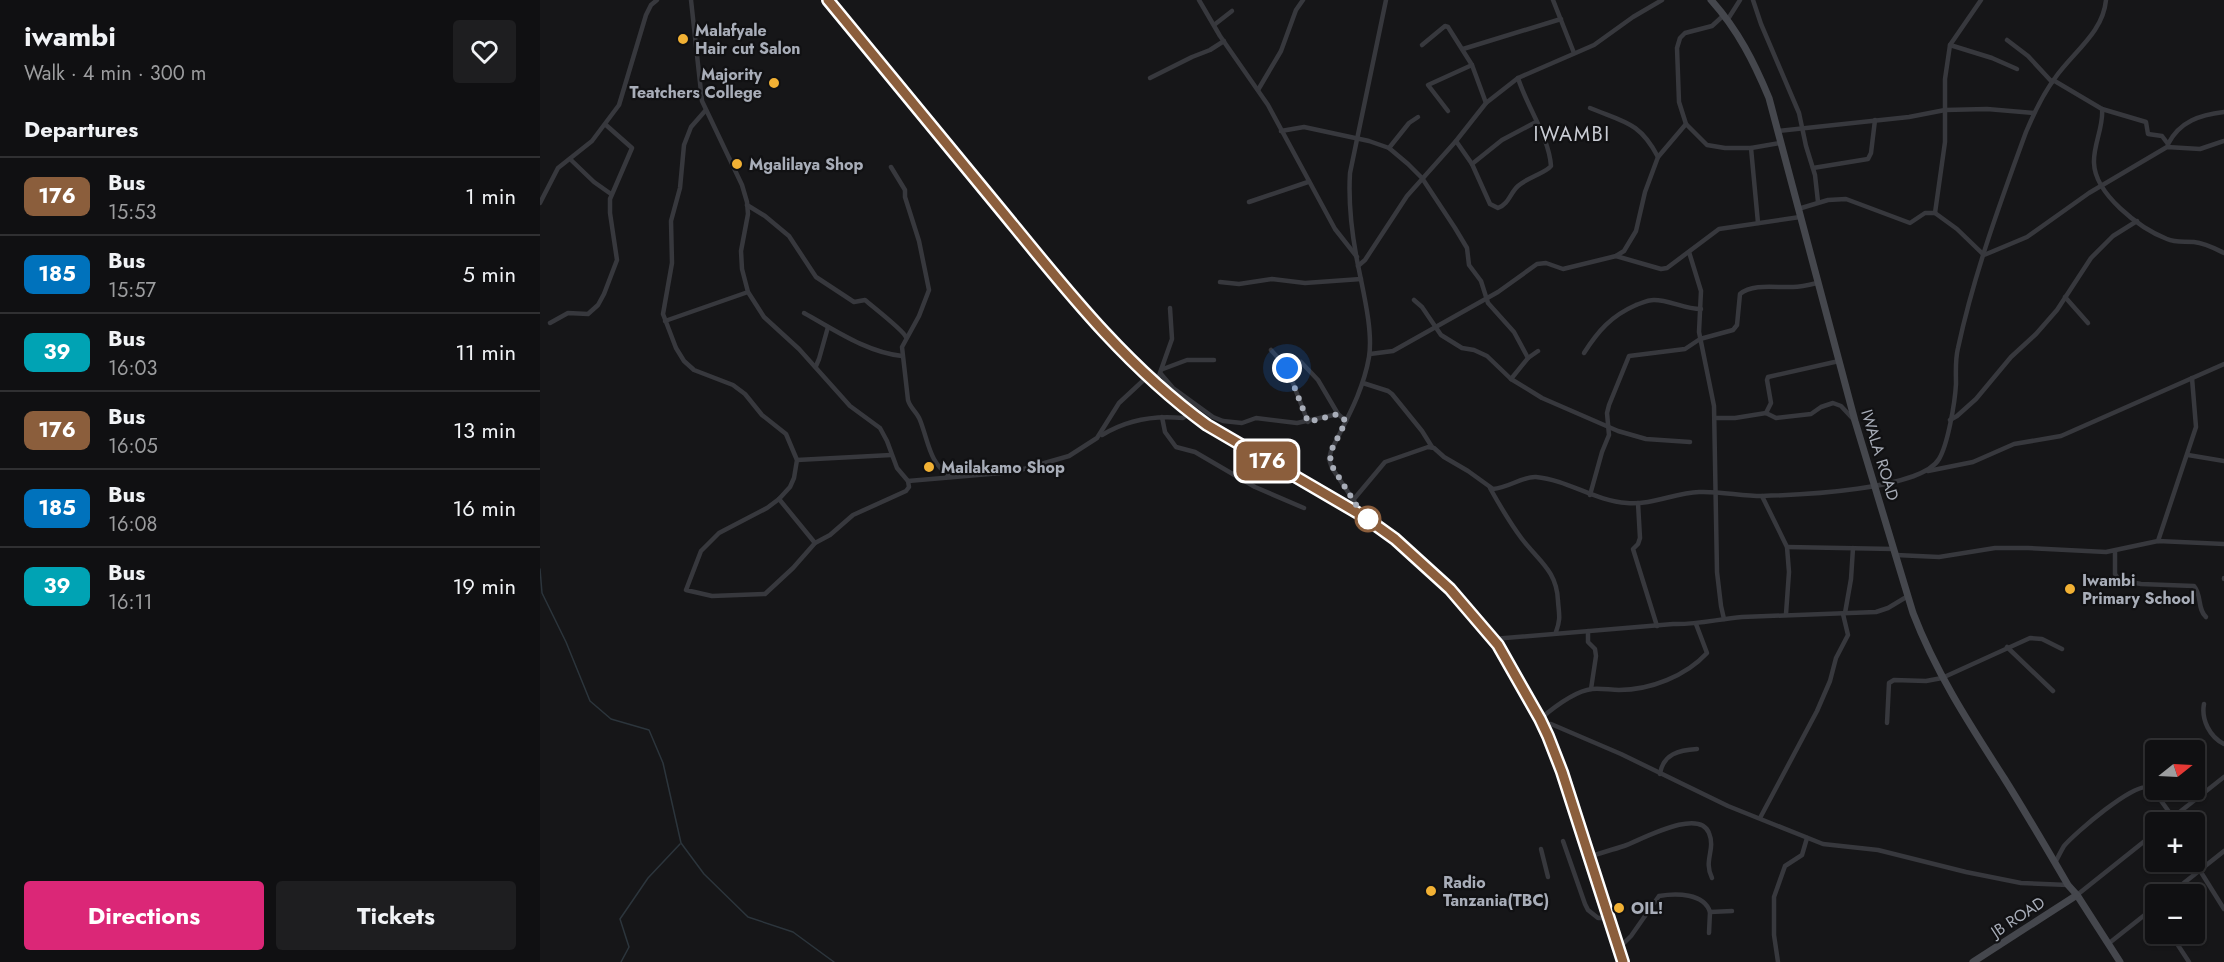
<!DOCTYPE html>
<meta charset="utf-8">
<style>
body{margin:0;font-family:Jost,sans-serif;background:#1e1e20;color:#f1f3f6;height:100vh;display:flex;flex-direction:column;font-size:22px;white-space:nowrap}
*{box-sizing:border-box;margin:0}
p{font-size:20px;color:#9c9d9f}
.icon{flex:none;width:33px;height:33px;fill:none;stroke:currentColor;stroke-width:2;stroke-linecap:round;stroke-linejoin:round}
.map{position:relative;flex:1;overflow:hidden}
.details{display:flex;flex-direction:column;background:#101012;width:540px}
.details>*{flex:none}
.badge{padding:0 12px;border-radius:9px;font-size:21px;line-height:39px}
.needle{width:39px;rotate:72deg}
.fabs{position:absolute;left:1605px;top:740px;display:grid;gap:12px}
.fabs a{display:grid;place-items:center;width:60px;height:60px;border-radius:6px;background:#101012;box-shadow:0 2px 4px #0004,0 0 0 2px #303032;font-size:30px}
.you{position:absolute;width:30px;height:30px;margin:-15px;border:4px solid #fff;border-radius:50%;background:#1a73e8;box-shadow:0 0 0 9px #1a73e833}
.map>.badge{position:absolute;translate:-50% -50%;box-shadow:0 0 0 3px #fff}
h2{padding:0 24px;font-size:22px;line-height:54px}
.round{display:grid;place-items:center;flex:none;width:63px;height:63px;border-radius:6px;background:#1e1e20}
.summary{display:flex;align-items:center;justify-content:space-between;height:102px;padding:0 24px}
h1{font-size:28px;font-weight:700;line-height:45px}
.button{display:flex;gap:12px;margin-top:auto;padding:12px 24px}
.button a{flex:1;height:69px;border-radius:6px;background:#db2777;color:#fff;font-size:24px;font-weight:700;line-height:69px;text-align:center}
.button a+a{background:#1e1e20;color:#f1f3f6}
ul{padding:0;list-style:none}
li{display:flex;align-items:center;gap:18px;height:78px;padding:0 24px;border-top:2px solid #303032}
li div{flex:1}
li b{display:block;font-size:22px}
li em{font-style:normal}
li .badge{min-width:66px;font-weight:700;text-align:center}
main{display:flex;flex:1;min-height:0}
.map>svg:first-child{display:block}
.lines{fill:none;stroke-linecap:round;stroke-linejoin:round}
.stream{stroke:#2c353c;stroke-width:1.5}
.street{stroke:#37383d;stroke-width:4.5}
.secondary{stroke:#45474d;stroke-width:7}
.highway{stroke:#63666e;stroke-width:9}
.line-casing{stroke:#fff;stroke-width:14}
.line{stroke:#8b5e3c;stroke-width:9}
.walk{stroke:#a8adb8;stroke-width:6;stroke-dasharray:0 10.8}
.poi-dot{fill:#f2b134;stroke:#111113;stroke-width:2}
.stop-dot{fill:#fff;stroke:#8b5e3c;stroke-width:3}
.labels{text-anchor:middle;dominant-baseline:central;stroke-width:4.5;stroke-linejoin:round;paint-order:stroke}
.poi-label{font-size:16px;font-weight:bold;fill:#a8adb8;stroke:#111113;text-anchor:start}
.street-label{font-size:16px;fill:#a8adb8;stroke:#111113}
.quarter-label{font-size:20px;letter-spacing:1.5px;fill:#c9ccd4;stroke:#111113}
</style>
<main>
<section class="details">
<div class="summary"><div><h1>iwambi</h1><p>Walk · 4 min · 300 m</p></div><a class="round"><svg class="icon" aria-label="heart" viewBox="0 0 24 24"><path d="M12 20l-8-8c-3-5 5-10 8-4 3-6 11-1 8 4z"/></svg></a></div>
<h2>Departures</h2>
<ul>
<li><span class="badge" style="background:#8b5e3c;color:#fff">176</span><div><b>Bus</b><p>15:53</p></div><em>1 min</em></li>
<li><span class="badge" style="background:#0072bc;color:#fff">185</span><div><b>Bus</b><p>15:57</p></div><em>5 min</em></li>
<li><span class="badge" style="background:#00a3b4;color:#fff">39</span><div><b>Bus</b><p>16:03</p></div><em>11 min</em></li>
<li><span class="badge" style="background:#8b5e3c;color:#fff">176</span><div><b>Bus</b><p>16:05</p></div><em>13 min</em></li>
<li><span class="badge" style="background:#0072bc;color:#fff">185</span><div><b>Bus</b><p>16:08</p></div><em>16 min</em></li>
<li><span class="badge" style="background:#00a3b4;color:#fff">39</span><div><b>Bus</b><p>16:11</p></div><em>19 min</em></li>
</ul>
<div class="button"><a>Directions</a><a>Tickets</a></div>
</section>
<div class="map">
<svg width="1684" height="962" viewBox="0 0 1684 962">
<rect width="100%" height="100%" fill="#161618"/>
<g class="lines">
<!-- stream -->
<g class="stream">
<polyline points="0,569 2,593 26,642 50,701 71,719 109,730 123,763 141,843 164,874 208,917 253,932 294,962"/>
<polyline points="81,962 89,947 80,919 108,878 140,844"/>
</g>
<!-- street -->
<g class="street">
<polyline points="151,0 162,101 202,185 207,202 208,214 201,251 202,269 208,292 224,317 259,349 310,406 340,428 347,441 357,468 368,481 473,472 529,456 557,438 579,403 607,377"/>
<polyline points="659,0 680,36 728,105 795,229 817,257"/>
<polyline points="1013,0 1034,53"/>
<polyline points="1213,0 1221,24 1259,113 1266,146 1275,175 1278,202"/>
<polyline points="1184,15 1172,26 1145,33 1140,38 1137,48 1139,102 1146,124 1167,145 1185,148 1211,148 1240,143"/>
<polyline points="1188,19 1200,0"/>
<polyline points="674,25 692,11"/>
<polyline points="1467,40 1488,56 1512,82"/>
<polyline points="882,45 905,26 908,27 932,65 946,103"/>
<polyline points="1410,45 1452,58 1477,69"/>
<polyline points="923,49 1021,19"/>
<polyline points="610,78 652,57 670,50 684,41"/>
<path d="M1513,80L1562,109C1564,126 1553,145 1554,163C1555,194 1599,228 1627,239C1636,243 1644,241 1654,242C1665,243 1674,248 1684,253"/>
<polyline points="718,90 741,51 756,10 763,0"/>
<path d="M1050,108C1084,122 1100,122 1118,157"/>
<polyline points="1562,109 1606,122 1608,134 1622,136 1628,144"/>
<polyline points="165,111 151,127 144,145 140,188 131,221 132,263 123,314 136,348 144,361 154,370 193,385 205,394 222,415 246,434 257,460 254,478 250,487 239,499 227,508 179,533 161,551 146,590 172,596 225,594 253,568 275,543 290,535 313,515 366,491 369,487 368,481"/>
<polyline points="908,111 888,85 932,65"/>
<polyline points="741,131 764,127 829,141 849,148 868,164 882,178 915,228 927,248 929,265 941,281 948,303 974,332 988,358"/>
<polyline points="1238,131 1369,117 1405,110 1447,109 1494,113"/>
<path d="M916,141L932,164L950,204L958,208C969,204 970,193 978,186C987,178 1000,175 1009,168L1011,166C1009,137 987,107 978,78"/>
<path d="M1628,144C1640,121 1660,115 1684,112"/>
<polyline points="849,148 869,123 878,117"/>
<polyline points="1211,148 1218,223"/>
<polyline points="30,159 54,182 71,194"/>
<polyline points="932,164 962,140 996,122"/>
<path d="M351,167L365,190V197L379,241L389,290L379,316L362,347L368,400C370,408 377,412 380,420C389,443 389,463 411,477"/>
<polyline points="1273,168 1328,159 1331,153 1335,120"/>
<polyline points="709,202 768,182"/>
<polyline points="0,203 18,168 52,141 79,105 106,15 111,5 117,0"/>
<path d="M207,205L225,216L249,236L276,277L314,302L325,300C333,307 363,330 366,337"/>
<polyline points="1258,209 1288,200 1306,199 1370,223 1385,213 1395,213 1417,229 1444,255 1487,237 1549,193 1627,147 1660,149 1684,141"/>
<polyline points="1395,213 1405,142 1405,79 1410,45 1441,0"/>
<polyline points="1149,252 1161,291 1159,332 1174,406 1177,572 1181,606 1184,619"/>
<polyline points="1076,256 1084,251 1096,231 1105,192 1118,157 1146,124"/>
<polyline points="818,266 825,260 867,196 916,141 946,103 978,78 1054,45 1093,17 1122,0"/>
<polyline points="680,282 699,284 732,279 765,283 821,279"/>
<polyline points="1525,297 1548,323"/>
<polyline points="874,300 882,307 901,335 922,348 934,350 947,356 971,379 1002,398 1078,431 1106,439 1150,442"/>
<path d="M264,313C295,330 326,352 362,356"/>
<polyline points="125,321 208,292"/>
<polyline points="10,323 28,313 48,314 58,305 64,294 77,260 70,213 70,199 92,148 66,125"/>
<polyline points="731,350 747,368 768,422"/>
<path d="M1044,353C1058,331 1071,316 1096,305C1102,303 1107,300 1114,300C1130,300 1144,309 1161,309"/>
<polyline points="830,354 853,351 958,292 997,264 1006,263 1023,269 1076,256 1121,269 1127,268 1179,229 1260,217"/>
<polyline points="761,362 778,380 798,414"/>
<polyline points="276,366 279,359 288,327"/>
<polyline points="623,369 647,360 674,360"/>
<polyline points="621,374 633,388 673,417 683,421 702,423 716,418 757,423 798,414 806,421"/>
<polyline points="971,379 988,358 998,351"/>
<polyline points="823,383 848,391 852,394 882,431 892,447"/>
<polyline points="616,384 632,339 630,308"/>
<polyline points="1226,413 1231,403 1227,380 1228,377 1299,361"/>
<polyline points="622,417 625,432 636,447 655,452 715,487 764,508"/>
<polyline points="1175,418 1195,418 1226,413 1236,418 1271,414 1281,407 1293,403 1301,406 1315,421"/>
<polyline points="1410,420 1417,416 1436,399 1471,357 1496,334 1517,310 1551,258 1573,236 1597,221"/>
<path d="M562,435C588,419 614,415 643,418L650,413"/>
<polyline points="1648,455 1684,461"/>
<polyline points="257,460 351,455"/>
<polyline points="1388,471 1433,462 1474,444 1521,436 1684,364"/>
<path d="M950,488C960,506 970,523 982,539C999,561 1017,571 1018,601C1019,615 1021,618 1016,632"/>
<path d="M1050,495L1062,452L1069,435L1067,413L1069,405L1089,356L1145,349L1160,339L1193,330L1197,325L1200,294C1213,283 1237,288 1253,287C1261,287 1269,285 1277,283"/>
<polyline points="1222,496 1247,547 1249,572 1246,614"/>
<polyline points="239,499 275,543"/>
<path d="M814,499L845,462L888,447L894,448L904,457L928,471L953,489C968,488 983,476 996,477C1028,480 1055,501 1087,503C1112,505 1135,493 1159,492C1180,491 1201,496 1222,496C1258,495 1381,490 1399,459C1408,444 1415,402 1416,384C1416,372 1415,360 1418,348C1434,274 1460,203 1486,132C1494,113 1503,94 1515,78C1533,52 1563,33 1566,0"/>
<polyline points="1098,503 1100,538 1098,544 1093,549 1117,626"/>
<path d="M822,513L792,468L789,459L791,451C806,420 823,392 829,357C833,332 824,295 819,270C812,237 808,206 810,173L846,0"/>
<polyline points="1618,541 1656,427 1652,378"/>
<polyline points="1247,547 1354,549"/>
<path d="M1575,551V574L1579,580L1601,584L1654,586C1662,595 1657,609 1666,617"/>
<polyline points="1356,555 1399,557 1455,548 1488,548 1566,552 1618,541 1684,544"/>
<polyline points="1684,578 1684,579"/>
<polyline points="1305,613 1311,579 1313,548"/>
<polyline points="1048,631 1048,642 1055,649 1056,656 1051,689"/>
<path d="M953,639L1133,624C1156,625 1178,619 1202,617C1246,615 1291,614 1336,612L1348,608L1368,596"/>
<polyline points="1467,647 1513,691"/>
<path d="M1664,704C1661,720 1670,737 1684,744"/>
<path d="M1000,719C1013,708 1034,691 1052,689C1061,688 1070,690 1079,690C1110,690 1146,676 1167,653L1156,624"/>
<polyline points="1347,723 1349,683 1354,680 1386,681 1402,678 1490,638 1502,639 1522,649"/>
<polyline points="1002,724 1011,724 1081,754 1188,806 1283,844 1338,850 1426,872 1481,883 1528,885"/>
<path d="M1120,774C1123,754 1139,750 1157,749"/>
<polyline points="1220,818 1277,711 1290,681 1296,658 1308,635 1303,614"/>
<polyline points="1627,822 1684,777"/>
<polyline points="1023,841 1045,904 1048,910 1058,918 1068,918"/>
<polyline points="1001,849 1008,877"/>
<path d="M1048,857C1060,853 1072,850 1084,846C1101,840 1159,807 1169,833C1176,850 1163,860 1172,878"/>
<polyline points="1654,861 1684,909"/>
<path d="M1515,863C1518,857 1521,851 1524,846C1534,834 1595,781 1608,788C1618,793 1626,809 1633,817"/>
<polyline points="1630,894 1684,851"/>
<polyline points="1537,895 1616,832"/>
<polyline points="1169,933 1170,912"/>
<polyline points="1630,933 1649,962"/>
<polyline points="1568,944 1616,906"/>
<path d="M1079,948L1091,936L1119,896C1136,893 1164,893 1170,912L1192,911"/>
<polyline points="1238,962 1234,935 1234,897 1245,866 1262,855 1267,838"/>
</g>
<!-- secondary -->
<g class="secondary">
<path d="M1171,0C1198,30 1214,62 1229,98L1315,421L1373,613C1396,673 1430,725 1464,778C1486,813 1507,849 1528,885L1537,895L1580,962"/>
<polyline points="1433,962 1537,895"/>
</g>
<!-- highway -->
<path class="highway" d="M288,0C347,72 406,144 465,215C527,291 587,368 667,425L823,516L844,531L866,547L901,580L958,645L1000,719L1008,737L1021,772L1083,962"/>
</g>
<g class="lines">
<defs>
<path id="line" d="M288,0C347,72 406,144 465,215C527,291 587,367 667,425L823,516L855,539L910,589L958,645L1000,719L1008,736L1022,772L1083,962"/>
</defs>
<!-- line casing -->
<use href="#line" class="line-casing"/>
<!-- line -->
<use href="#line" class="line"/>
<!-- walk -->
<polyline class="walk" points="747,368 768,422 798,414 806,421 791,451 790,463 823,516 828,519"/>
</g>
<!-- markers -->
<g class="poi-dot">
<circle cx="143" cy="39" r="6"/>
<circle cx="234" cy="83" r="6"/>
<circle cx="197" cy="164" r="6"/>
<circle cx="389" cy="467" r="6"/>
<circle cx="1530" cy="589" r="6"/>
<circle cx="891" cy="891" r="6"/>
<circle cx="1079" cy="908" r="6"/>
</g>
<circle class="stop-dot" cx="828" cy="519" r="12"/>
<g class="labels">
<!-- poi labels -->
<g class="poi-label">
<text x="155" y="30">Malafyale<tspan x="155" dy="18">Hair cut Salon</tspan></text>
<text x="222" y="74" text-anchor="end">Majority<tspan x="222" dy="18">Teatchers College</tspan></text>
<text x="209" y="164">Mgalilaya Shop</text>
<text x="401" y="467">Mailakamo Shop</text>
<text x="1542" y="580">Iwambi<tspan x="1542" dy="18">Primary School</tspan></text>
<text x="903" y="882">Radio<tspan x="903" dy="18">Tanzania(TBC)</tspan></text>
<text x="1091" y="908">OIL!</text>
</g>
<!-- street labels -->
<g class="street-label">
<text transform="translate(1340 455) rotate(73)">IWALA ROAD</text>
<text transform="translate(1478 917) rotate(-33)">JB ROAD</text>
</g>
<!-- quarter labels -->
<g class="quarter-label">
<text x="1032" y="134">IWAMBI</text>
</g>
</g>
</svg>
<div class="fabs">
<a><svg class="needle" viewBox="-14 -14 28 28"><path d="M0-13l5 13h-10z" fill="#e53935"/><path d="M0 13l5-13h-10z" fill="#9c9d9f"/></svg></a>
<a>+</a>
<a>−</a>
</div>
<div class="you" style="left:747px;top:368px"></div>
<b class="badge" style="left:727px;top:461px;background:#8b5e3c;color:#fff">176</b>
</div>
</main>
